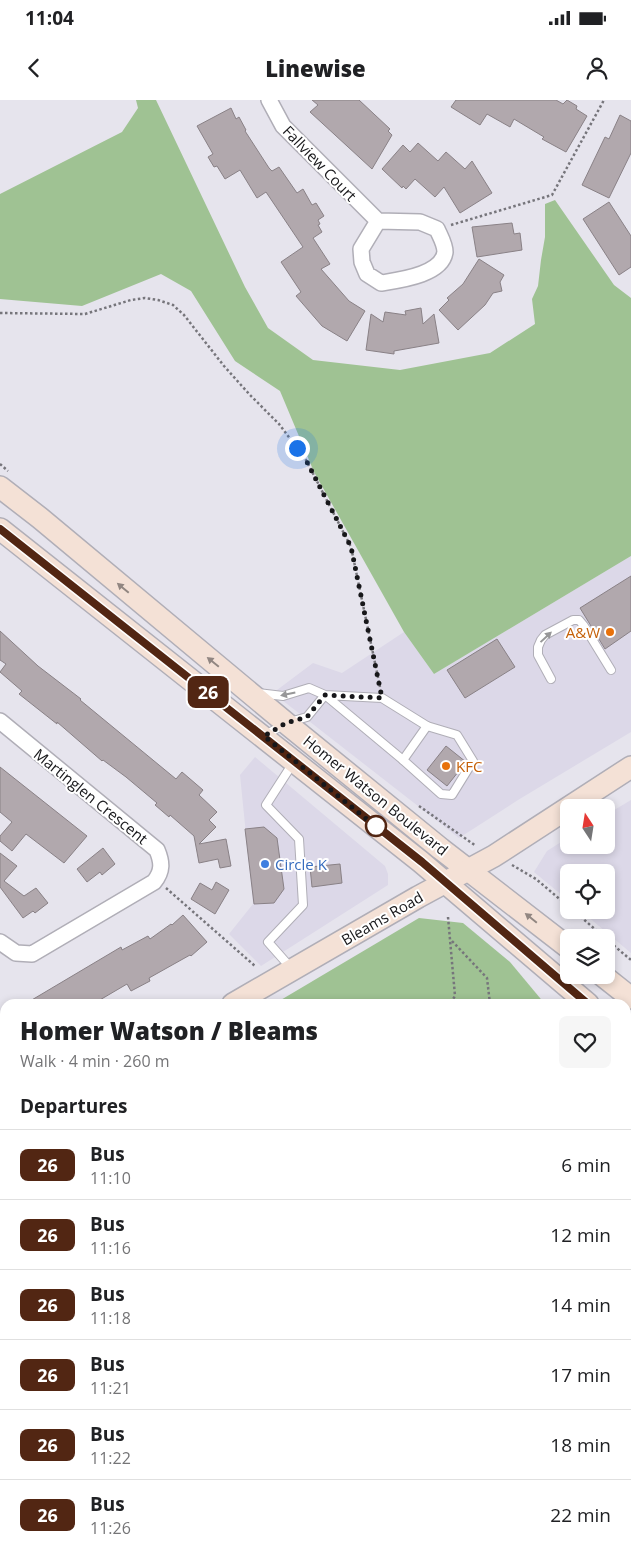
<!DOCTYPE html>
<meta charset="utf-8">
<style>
body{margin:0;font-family:"Open Sans",sans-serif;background:#f6f6f6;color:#202124;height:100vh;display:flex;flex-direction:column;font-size:19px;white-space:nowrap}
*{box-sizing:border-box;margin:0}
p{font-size:16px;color:#757577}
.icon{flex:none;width:28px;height:28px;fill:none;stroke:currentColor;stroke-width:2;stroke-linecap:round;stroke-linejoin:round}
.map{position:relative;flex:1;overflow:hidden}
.sheet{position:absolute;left:0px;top:899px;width:631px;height:561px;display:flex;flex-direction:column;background:#fff;border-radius:15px 15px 0 0;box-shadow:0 2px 8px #0003}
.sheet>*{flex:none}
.badge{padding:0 10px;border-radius:8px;font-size:18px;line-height:32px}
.needle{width:32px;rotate:348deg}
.controls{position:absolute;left:560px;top:699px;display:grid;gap:10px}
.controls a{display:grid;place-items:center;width:55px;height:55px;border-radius:8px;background:#fff;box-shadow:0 2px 8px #0003;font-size:25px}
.you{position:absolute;width:25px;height:25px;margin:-12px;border:4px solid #fff;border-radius:50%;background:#1a73e8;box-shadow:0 0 0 8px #1a73e833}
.map>.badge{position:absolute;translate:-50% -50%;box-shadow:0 0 0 2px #fff}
h2{padding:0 20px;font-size:19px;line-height:45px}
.round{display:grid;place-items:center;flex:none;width:52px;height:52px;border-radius:8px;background:#f6f6f6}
.headline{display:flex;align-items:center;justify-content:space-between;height:85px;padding:0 20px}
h1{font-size:24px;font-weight:800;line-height:38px}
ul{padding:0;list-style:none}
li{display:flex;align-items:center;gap:15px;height:70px;padding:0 20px;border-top:1px solid #e0e0e0}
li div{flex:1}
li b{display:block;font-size:19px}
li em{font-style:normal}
li .badge{min-width:55px;font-weight:700;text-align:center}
.status{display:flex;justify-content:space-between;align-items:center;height:35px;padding:0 25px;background:#fff;direction:ltr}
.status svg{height:14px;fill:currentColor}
header{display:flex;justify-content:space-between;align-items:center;height:65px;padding:0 20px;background:#fff;font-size:22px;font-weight:800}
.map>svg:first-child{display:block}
.built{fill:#dcd8e8}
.forest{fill:#9fc293}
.building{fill:#b1a8ad;stroke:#898186}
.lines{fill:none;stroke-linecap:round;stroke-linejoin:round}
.lane-casing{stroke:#b0aeb7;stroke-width:10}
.street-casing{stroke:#b0aeb7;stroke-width:18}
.secondary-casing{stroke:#b0aeb7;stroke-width:24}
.path{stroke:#76757b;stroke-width:2.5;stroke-dasharray:2.5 2.5;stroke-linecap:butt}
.lane{stroke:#fff;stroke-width:8}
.street{stroke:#fff;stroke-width:15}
.secondary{stroke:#f4e1d6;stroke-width:21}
.oneway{fill:#918681}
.oneway2{fill:#979798}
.line-casing{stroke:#fff;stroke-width:11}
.line{stroke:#522613;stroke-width:8}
.walk{stroke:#17171a;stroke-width:5;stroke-dasharray:0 9}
.food-dot{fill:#e8710a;stroke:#fff;stroke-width:2}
.stop-dot{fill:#fff;stroke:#522613;stroke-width:2.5}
.shop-dot{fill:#3f7fe0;stroke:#fff;stroke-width:2}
.labels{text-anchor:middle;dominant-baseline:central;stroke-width:4;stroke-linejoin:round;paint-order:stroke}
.street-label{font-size:15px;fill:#17171a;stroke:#fff}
.food-label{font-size:15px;fill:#c56008;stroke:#fff;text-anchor:end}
.shop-label{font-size:15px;fill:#366cbe;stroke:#fff;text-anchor:start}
</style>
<div class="status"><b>11:04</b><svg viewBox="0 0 49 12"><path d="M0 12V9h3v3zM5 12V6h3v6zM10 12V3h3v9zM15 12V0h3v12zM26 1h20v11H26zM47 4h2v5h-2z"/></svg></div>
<header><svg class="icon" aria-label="back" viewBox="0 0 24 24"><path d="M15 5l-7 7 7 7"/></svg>Linewise<svg class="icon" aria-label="person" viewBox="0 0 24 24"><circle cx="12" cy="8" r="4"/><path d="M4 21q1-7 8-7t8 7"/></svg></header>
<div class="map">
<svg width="631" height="1459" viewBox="0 0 631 1459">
<rect width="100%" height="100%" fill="#e6e4ed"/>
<!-- built -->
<g class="built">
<polygon points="631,456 631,632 518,700 459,738 273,593 313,563 342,573 404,532 434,574"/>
<polygon points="255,657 385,766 388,774 388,785 261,866 229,834 253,804 240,675"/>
<polygon points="631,700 631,853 580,810 606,810 606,772 569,772 569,801 534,772 547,751 569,737 569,745 606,745 606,715"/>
</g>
<!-- forest -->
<g class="forest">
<polygon points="136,0 156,0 245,187 268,228 313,260 400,270 490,253 535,224 532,199 538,186 541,160 545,137 545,104 555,100 614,185 631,198 631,456 434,574 404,532 314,372 280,291 235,261 191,191 161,174 82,206 0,199 0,94 122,32 138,8"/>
<polygon points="419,818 463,823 510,862 545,904 274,904"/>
<polygon points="626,1004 631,1010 631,1459 0,1459 0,1065 5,1062 5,1455 626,1455"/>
</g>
<!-- building -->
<g class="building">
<polygon points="312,0 359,0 390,29 388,31 392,35 372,69 310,12 318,5"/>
<polygon points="456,0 556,0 563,4 567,0 577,6 576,9 587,16 566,52 542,39 544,37 514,19 510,27 487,14 480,25 451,7"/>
<polygon points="231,8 236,19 239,17 246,30 245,31 269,68 272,71 279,67 297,93 303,89 312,105 316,103 324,116 318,120 320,124 318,125 322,132 313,138 330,164 321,169 349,201 365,211 347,241 322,226 296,196 301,192 281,162 303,147 266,92 257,98 240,70 225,79 217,66 214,67 208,57 213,54 197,26"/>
<polygon points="620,15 631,21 631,53 609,98 582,85 605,37 609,39"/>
<polygon points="418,43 438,61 446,52 465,69 472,61 492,93 460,113 444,87 435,97 415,79 406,89 403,86 402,88 382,69 403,45 410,52"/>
<polygon points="609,102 631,136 631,167 619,175 583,119"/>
<polygon points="512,123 514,134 520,133 522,150 477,157 472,127"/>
<polygon points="479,159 504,175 500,182 502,191 493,193 485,205 458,230 439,210 449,200 447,198 463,184"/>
<polygon points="421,208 423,224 434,214 439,243 394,251 394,254 366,250 371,214 383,222 385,212 406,215 405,211"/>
<polygon points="631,476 631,531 605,549 580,508"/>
<polygon points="0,531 38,566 81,599 80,600 176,679 182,672 203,690 199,695 217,712 209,720 216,727 199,744 226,739 231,766 220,768 218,759 199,763 194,736 170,715 169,717 155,705 157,703 126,677 103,660 102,661 57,622 57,624 19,594 22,591 0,572 6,564 0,560"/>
<polygon points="497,539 515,567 465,598 447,570"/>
<polygon points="446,646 466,662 447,686 427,670"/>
<polygon points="0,667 87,736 64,763 26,734 12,751 0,741 0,736 12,722 0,712"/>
<polygon points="264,727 277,738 284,789 274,803 254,804 245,729"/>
<polygon points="103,748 115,764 102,775 100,772 87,782 77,769"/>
<polygon points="0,753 17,766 4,781 24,796 36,788 48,803 35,813 33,811 23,818 0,787"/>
<polygon points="340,764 342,783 312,787 310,767"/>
<polygon points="216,782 229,790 215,814 191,799 200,783 212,790"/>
<polygon points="183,815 207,842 191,856 190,855 149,878 150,881 131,891 127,884 93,904 25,904 121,847 122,850 148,836 150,839 171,824 172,825"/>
</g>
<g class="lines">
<defs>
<g id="lane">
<polyline points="551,579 538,555 538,547 541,540 545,535 573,520 579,520 584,526 611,570"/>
<polyline points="258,593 283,596 309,588 325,595 382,598 427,626 403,660 325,595 307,617 286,623 264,636"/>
<polyline points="403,660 441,694 452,695 473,661 457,635 427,626"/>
<polyline points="291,868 268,842 303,805 299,739 266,705 293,663"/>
</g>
<g id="street">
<path d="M269,0L283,26L378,121L420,122L437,129C440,136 445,144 445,152C442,175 399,180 381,183L367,174L362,162L361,149L378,121"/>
<path d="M0,621L157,750C162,762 163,771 154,782L32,854L16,853L0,842"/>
</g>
<g id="secondary">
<polyline points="0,387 40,418 286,623 441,749 569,848"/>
<polyline points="0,429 421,762 588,904"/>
<polyline points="602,875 631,898"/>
<polyline points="233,904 418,797 494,756 631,667"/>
<polyline points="626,936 631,940"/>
<polyline points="0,1042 5,1039"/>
</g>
</defs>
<!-- lane casing -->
<use href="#lane" class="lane-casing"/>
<!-- street casing -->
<use href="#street" class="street-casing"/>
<!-- secondary casing -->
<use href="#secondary" class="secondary-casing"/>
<!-- path -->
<g class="path">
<polyline points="451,125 552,95 604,0"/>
<polyline points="0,213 85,214 131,200 145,198 158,200 173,205 184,215 224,266 250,295 279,324 306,360 351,447 380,587"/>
<polyline points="0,364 8,371"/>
<polyline points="419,706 476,746"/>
<polyline points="512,765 536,779 569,807"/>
<polyline points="166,788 255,866"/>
<polyline points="573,810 605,838"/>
<polyline points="448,817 455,896 450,904"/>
<polyline points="606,839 631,860"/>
<polyline points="452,841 487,878 490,904"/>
<polyline points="626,1051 631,1056"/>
<polyline points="0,1224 5,1222"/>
<polyline points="626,1311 631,1319"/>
<polyline points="0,1445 5,1445"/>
<polyline points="47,1455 57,1458 100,1455"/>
<polyline points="110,1455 123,1459"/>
<polyline points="527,1455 530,1459"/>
</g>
<!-- lane -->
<use href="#lane" class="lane"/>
<!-- street -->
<use href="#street" class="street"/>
<!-- secondary -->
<use href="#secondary" class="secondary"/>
</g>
<!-- one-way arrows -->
<defs><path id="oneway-solid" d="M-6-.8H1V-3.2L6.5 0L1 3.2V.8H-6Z" transform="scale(1.25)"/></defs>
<g class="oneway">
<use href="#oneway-solid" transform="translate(123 488) rotate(-140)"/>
<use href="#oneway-solid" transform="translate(213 562) rotate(-141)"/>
<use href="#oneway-solid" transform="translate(531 818) rotate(-141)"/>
</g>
<g class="oneway2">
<use href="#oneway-solid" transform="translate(546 537) rotate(-43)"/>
<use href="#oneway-solid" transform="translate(288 594) rotate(168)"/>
</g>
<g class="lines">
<defs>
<polyline id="line" points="0,429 422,762 588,904"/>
</defs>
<!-- line casing -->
<use href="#line" class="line-casing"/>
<!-- line -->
<use href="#line" class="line"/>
<!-- walk -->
<polyline class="walk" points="297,348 306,360 351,447 382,598 325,595 307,617 286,623 264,636 379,729 376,726"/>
</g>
<!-- markers -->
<g class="food-dot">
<circle cx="610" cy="532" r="5"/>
<circle cx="446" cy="666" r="5"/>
</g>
<circle class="stop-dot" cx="376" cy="726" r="10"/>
<circle class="shop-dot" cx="265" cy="764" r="5"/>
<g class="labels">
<!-- street labels -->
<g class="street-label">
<text transform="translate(320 63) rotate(46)">Fallview Court</text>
<text transform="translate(376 695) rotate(39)">Homer Watson Boulevard</text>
<text transform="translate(91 696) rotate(39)">Martinglen Crescent</text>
<text transform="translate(382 818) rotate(-30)">Bleams Road</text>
</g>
<!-- food labels -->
<g class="food-label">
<text x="600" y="532">A&amp;W</text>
<text x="456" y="666" text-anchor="start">KFC</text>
</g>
<!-- shop labels -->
<g class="shop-label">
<text x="275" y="764">Circle K</text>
</g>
</g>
</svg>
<div class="controls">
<a><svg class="needle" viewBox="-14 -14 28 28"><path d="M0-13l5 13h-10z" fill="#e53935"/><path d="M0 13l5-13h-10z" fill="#757577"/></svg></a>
<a><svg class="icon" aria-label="locate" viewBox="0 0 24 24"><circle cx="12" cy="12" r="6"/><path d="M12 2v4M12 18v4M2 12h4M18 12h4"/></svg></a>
<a><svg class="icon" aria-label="layers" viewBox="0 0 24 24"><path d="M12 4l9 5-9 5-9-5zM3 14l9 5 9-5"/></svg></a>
</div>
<div class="you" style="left:297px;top:348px"></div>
<b class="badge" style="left:208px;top:592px;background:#522613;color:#fff">26</b>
<section class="sheet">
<div class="headline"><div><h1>Homer Watson / Bleams</h1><p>Walk · 4 min · 260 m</p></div><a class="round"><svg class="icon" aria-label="heart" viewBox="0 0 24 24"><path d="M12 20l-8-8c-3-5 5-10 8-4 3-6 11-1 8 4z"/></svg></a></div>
<h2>Departures</h2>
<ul>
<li><span class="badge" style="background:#522613;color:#fff">26</span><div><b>Bus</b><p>11:10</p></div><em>6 min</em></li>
<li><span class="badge" style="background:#522613;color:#fff">26</span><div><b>Bus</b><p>11:16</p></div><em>12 min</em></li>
<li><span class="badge" style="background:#522613;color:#fff">26</span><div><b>Bus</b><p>11:18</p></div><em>14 min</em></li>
<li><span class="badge" style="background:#522613;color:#fff">26</span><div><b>Bus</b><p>11:21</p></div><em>17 min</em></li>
<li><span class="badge" style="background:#522613;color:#fff">26</span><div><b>Bus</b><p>11:22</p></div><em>18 min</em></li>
<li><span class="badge" style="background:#522613;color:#fff">26</span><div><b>Bus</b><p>11:26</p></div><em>22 min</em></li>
</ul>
</section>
</div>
